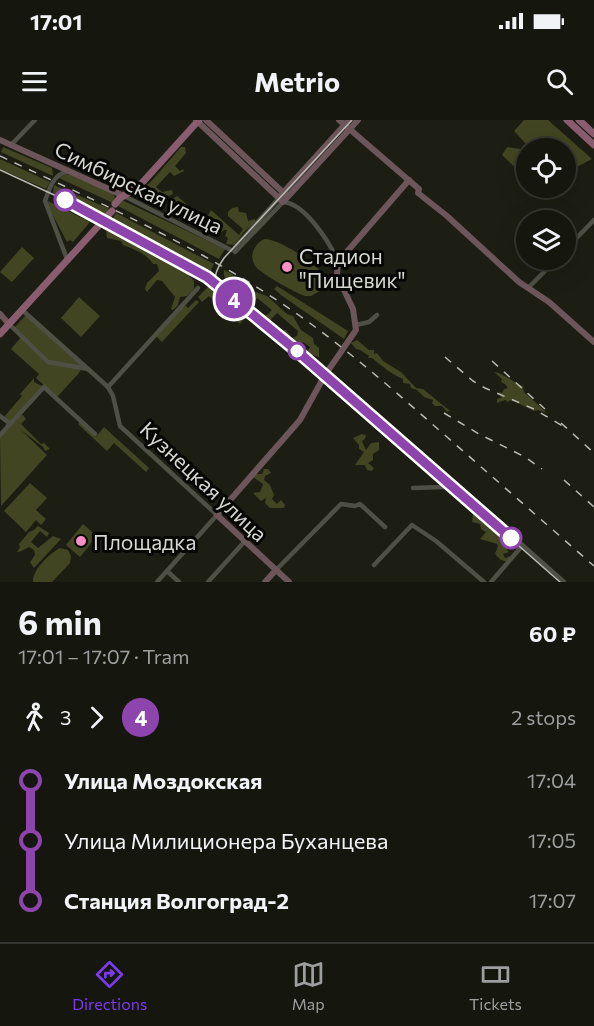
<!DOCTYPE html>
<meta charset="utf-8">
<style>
body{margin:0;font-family:Commissioner,sans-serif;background:#1e1f17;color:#f1f3f6;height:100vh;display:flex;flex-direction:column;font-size:22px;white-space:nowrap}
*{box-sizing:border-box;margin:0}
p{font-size:20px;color:#9d9f9e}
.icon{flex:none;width:33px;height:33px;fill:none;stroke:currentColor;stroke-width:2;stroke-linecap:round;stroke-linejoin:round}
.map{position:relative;height:462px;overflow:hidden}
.drawer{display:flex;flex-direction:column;background:#15160e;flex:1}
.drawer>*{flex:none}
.badge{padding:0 12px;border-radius:20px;font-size:21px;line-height:39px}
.buttons{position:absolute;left:516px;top:18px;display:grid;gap:12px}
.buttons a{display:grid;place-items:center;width:60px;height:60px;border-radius:50%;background:#15160e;box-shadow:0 6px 24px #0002,0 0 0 2px #34352e;font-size:30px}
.map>.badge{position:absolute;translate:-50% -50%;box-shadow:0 0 0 3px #fff}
.legs{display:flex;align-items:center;gap:9px;height:66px;padding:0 18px;font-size:20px}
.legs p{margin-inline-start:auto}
.headline{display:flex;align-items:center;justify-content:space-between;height:102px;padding:0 18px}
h1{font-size:33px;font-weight:700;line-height:45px}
ul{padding:0 18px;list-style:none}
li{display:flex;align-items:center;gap:21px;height:60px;font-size:22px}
li i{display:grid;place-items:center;width:9px;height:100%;margin:0 8px;background:currentColor}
li i::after{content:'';width:15px;height:15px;margin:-8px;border:4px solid;border-radius:50%;background:#15160e}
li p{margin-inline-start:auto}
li:first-child i{background:linear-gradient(#0000 50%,currentColor 0)}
li:last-child i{background:linear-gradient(currentColor 50%,#0000 0)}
.status{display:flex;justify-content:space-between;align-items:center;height:42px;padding:0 30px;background:#15160e;direction:ltr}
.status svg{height:16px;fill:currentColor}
header{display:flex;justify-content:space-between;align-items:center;height:78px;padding:0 18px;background:#15160e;font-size:27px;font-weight:700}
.tab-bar{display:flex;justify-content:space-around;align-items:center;height:84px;border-top:2px solid #34352e;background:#15160e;font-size:16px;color:#9d9f9e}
.tab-bar a{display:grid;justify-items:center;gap:3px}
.tab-bar .active{color:#7c3aed}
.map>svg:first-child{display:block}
.green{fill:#424521}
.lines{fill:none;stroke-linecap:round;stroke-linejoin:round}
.street{stroke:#4e5045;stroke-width:4.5}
.secondary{stroke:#6c565a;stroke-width:6}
.primary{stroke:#8a5c70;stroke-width:7}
.tram{stroke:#b9bab3;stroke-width:1.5}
.rail{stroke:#b9bab3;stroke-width:1.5;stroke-dasharray:8 8;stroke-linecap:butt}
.line-1-casing{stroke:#fff;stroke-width:14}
.line-1{stroke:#8e44ad;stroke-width:9}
.stop-1-dot{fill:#fff;stroke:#8e44ad;stroke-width:3}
.poi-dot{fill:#fa8fc6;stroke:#060704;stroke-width:2}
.labels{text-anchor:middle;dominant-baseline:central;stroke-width:6;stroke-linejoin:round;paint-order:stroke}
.street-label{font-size:21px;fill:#d7d8d2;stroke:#060704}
.poi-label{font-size:21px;fill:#d7d8d2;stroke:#060704;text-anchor:start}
</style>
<div class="status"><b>17:01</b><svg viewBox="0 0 49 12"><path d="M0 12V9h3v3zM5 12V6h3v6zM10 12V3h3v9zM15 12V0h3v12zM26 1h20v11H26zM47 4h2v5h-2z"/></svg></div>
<header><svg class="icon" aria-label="menu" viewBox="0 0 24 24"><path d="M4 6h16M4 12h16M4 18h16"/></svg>Metrio<svg class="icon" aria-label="search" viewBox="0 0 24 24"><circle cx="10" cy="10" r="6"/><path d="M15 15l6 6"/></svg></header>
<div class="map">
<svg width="594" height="462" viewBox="0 0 594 462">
<rect width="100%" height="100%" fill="#1c1d13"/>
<!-- green -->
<g class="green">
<polygon points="524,0 548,0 592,39 573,49 566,49 566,28 526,28 526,58 502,35 507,27 521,29 526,24 514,11"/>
<polygon points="3,27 52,48 53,56 1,32"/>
<path d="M181,27H185L186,33L175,46L180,51L183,49L184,51L174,56L170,52L156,67L162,72L172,70L173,74C165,78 157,79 152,70L144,77L142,76L145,65L149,64Z"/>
<polygon points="0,39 50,62 46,69 0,49"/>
<polygon points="65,55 71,55 112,73 115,77 113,83 59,58"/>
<polygon points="54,65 105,87 109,89 104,98 53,73"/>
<path d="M177,76L205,100L211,90L239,115L243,109L228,96V92L232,88L238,87L239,92L246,93L248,101L255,99L256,102C252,106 248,108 245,111C241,115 239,120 234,125L226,124L228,118L225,116L227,110H224L220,113L217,109L218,106L221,105L220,102L214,103L211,99C197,104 189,98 183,85L170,83L172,79Z"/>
<polygon points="48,81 90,102 73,122 70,120 67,122 47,84"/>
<polygon points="120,81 124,81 225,129 219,139 116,85"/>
<polygon points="116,93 214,144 211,150 201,151 111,102"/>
<path d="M106,111L119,113L183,148L194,161V169L187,176L180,177L178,185L173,190L171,189L175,177L162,161L157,160L147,172L145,169L147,163L159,151L157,144H153C147,134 134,129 123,125L121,121L107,118Z"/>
<path d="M264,119C278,118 318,144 324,156L320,171L311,176H305C295,173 262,154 256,147C248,137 254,124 264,119Z"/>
<polygon points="22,127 34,138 12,162 0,152"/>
<path d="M224,150L232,154L235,159L248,165L253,171L267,176L287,194L293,196L301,210L313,218L314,224L319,228V237L313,235L307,238L306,233L310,227L303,222L300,229H296L291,222L284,220L278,215L280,211L286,210L292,218L297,216L298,211L277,193L267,204L259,197L261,194L267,195L272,190L257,178L253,183L251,190C242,185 221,160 224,150Z"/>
<polygon points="210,165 244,199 240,204 209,176 202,182 198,177"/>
<polygon points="277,166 348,211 344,219 281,175 274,169"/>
<polygon points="79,177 100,196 81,217 61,198"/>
<polygon points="196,180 199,182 162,222 156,216 185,185 188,188"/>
<polygon points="26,195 83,245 79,253 57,277 36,258 39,254 11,229 23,215 14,208"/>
<path d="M357,220L369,230H374V234L377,233L383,241L401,252L416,268L423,269L450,291L447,292L442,286H435L432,283L433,280L424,277L417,270L411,268L410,264L403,263V259C391,254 382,246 372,238H368L369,236L360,230L356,229L351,223Z"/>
<path d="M494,252C504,253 515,264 523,266L524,272L547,293L538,290L534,291L511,280L508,282L505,280L497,283V279L501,278L499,272L502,273L504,269L508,268L505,264L501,262L502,259Z"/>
<polygon points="34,258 34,262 42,266 9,303 4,297 22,276 20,274"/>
<polygon points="22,294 26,299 21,304 41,324 44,323 50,329 45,331 43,327 20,309 47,335 1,386 0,316"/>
<polygon points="80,302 96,317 104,307 149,348 146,352 114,323 107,331 78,304"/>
<polygon points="362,314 366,315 365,319 362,321 366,330 371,323 379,322 379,330 373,334 373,340 368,343 374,348 372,351 367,350 365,345 355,345 364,332 359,329 359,325 353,318"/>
<polygon points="264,349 268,349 271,353 265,356 264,360 270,365 274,375 272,379 277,384 281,380 285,385 284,388 270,388 265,383 266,378 261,381 253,373 260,372 263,364 253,357 255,354 262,354"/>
<polygon points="30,363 47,378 36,390 46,399 41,405 36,400 26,412 4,391"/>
<polygon points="473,393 485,401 510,424 506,429 509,432 503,434 505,438 510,436 508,442 501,440 495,434 498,426 497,424 480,419 486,412 481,409 480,404 472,402"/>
<polygon points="83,404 97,416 80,437 66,425"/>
<polygon points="38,406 49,413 47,417 40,411 31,422 38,428 53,416 61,419 34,448 30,442 35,435 34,430 29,427 19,432 17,432 20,427 19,424 29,412 34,410"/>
<path d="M60,428L68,430L71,436L70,443L52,462H33C32,450 50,433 60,428Z"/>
</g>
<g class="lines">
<!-- street -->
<g class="street">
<polyline points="11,25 35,0"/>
<polyline points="124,76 231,130"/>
<polyline points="566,129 594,100"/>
<polyline points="233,130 279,78"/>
<path d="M235,132L283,82C305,83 330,123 338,142"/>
<path d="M67,139L45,81C49,69 54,53 68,52"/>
<polyline points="528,168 556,140"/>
<polyline points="21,189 88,249"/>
<polyline points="9,204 48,242 88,249 108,267 113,276 120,306 217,395 157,462"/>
<polyline points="356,205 369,202 377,195"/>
<polyline points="328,252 564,462"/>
<polyline points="108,267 198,168"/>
<polyline points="0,296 9,303 8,306"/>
<polyline points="0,315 44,267 95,314"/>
<polyline points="413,368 444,367 449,360"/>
<polyline points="374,445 412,405 436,421 484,462"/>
<polyline points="276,450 341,384 355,386 360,384 385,407"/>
<polyline points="167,451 179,462"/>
<polyline points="208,462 245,421"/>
<polyline points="491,462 522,426"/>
</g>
<!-- secondary -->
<g class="secondary">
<polyline points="196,0 283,82 358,0"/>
<polyline points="206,0 287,76"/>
<polyline points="339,0 419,69 418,73 447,96 519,162 549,182 594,222"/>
<polyline points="0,20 124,76"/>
<polyline points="281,75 349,0"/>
<polyline points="0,194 9,204"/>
<polyline points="265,462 276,450"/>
<polyline points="289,462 217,395 300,300 325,255 356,210 353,189 337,155 338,142 409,60"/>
</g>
<!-- primary -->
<g class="primary">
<polyline points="567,0 594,25"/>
<polyline points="579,0 594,14"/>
<polyline points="115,84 119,79 141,64 199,0"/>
<polyline points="0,214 112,91"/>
</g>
<!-- tram -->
<g class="tram">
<polyline points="0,50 65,80 204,155 297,231 560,462"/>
<path d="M219,168C211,158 218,147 224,138L352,0"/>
</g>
<!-- rail -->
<g class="rail">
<path d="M0,36C102,84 207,130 300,196C352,233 399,275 447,317C496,360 545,403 594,446"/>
<polyline points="445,237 473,261 485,268 534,289 566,308"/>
<polyline points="492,241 545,289"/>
<polyline points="444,293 479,314 525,337 542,349"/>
<polyline points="561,303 594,333"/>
<polyline points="564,360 594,387"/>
</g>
</g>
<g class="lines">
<defs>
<polyline id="line-1" points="65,80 207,157 297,231 511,418"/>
</defs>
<!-- line-1 casing -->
<use href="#line-1" class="line-1-casing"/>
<!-- line-1 -->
<use href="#line-1" class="line-1"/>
</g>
<!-- markers -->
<g class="stop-1-dot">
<circle cx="65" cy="80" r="10"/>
<circle cx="297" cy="231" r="8"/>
<circle cx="511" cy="418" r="10"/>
</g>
<g class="poi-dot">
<circle cx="287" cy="147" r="6"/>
<circle cx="81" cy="421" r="6"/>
</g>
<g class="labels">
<!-- street labels -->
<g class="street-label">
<text transform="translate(139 67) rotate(26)">Симбирская улица</text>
<text transform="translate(204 361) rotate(43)">Кузнецкая улица</text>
</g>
<!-- poi labels -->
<g class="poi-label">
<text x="299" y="135">Стадион<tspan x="299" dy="24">"Пищевик"</tspan></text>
<text x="93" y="421">Площадка</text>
</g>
</g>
</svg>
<div class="buttons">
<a><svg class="icon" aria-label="locate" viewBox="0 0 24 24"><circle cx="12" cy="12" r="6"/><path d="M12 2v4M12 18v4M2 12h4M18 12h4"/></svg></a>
<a><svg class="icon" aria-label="layers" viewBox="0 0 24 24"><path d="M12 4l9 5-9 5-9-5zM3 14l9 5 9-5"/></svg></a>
</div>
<b class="badge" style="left:234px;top:179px;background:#8e44ad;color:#fff">4</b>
</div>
<section class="drawer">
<div class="headline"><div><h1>6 min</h1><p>17:01 – 17:07 · Tram</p></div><b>60 ₽</b></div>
<div class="legs"><svg class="icon" aria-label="walk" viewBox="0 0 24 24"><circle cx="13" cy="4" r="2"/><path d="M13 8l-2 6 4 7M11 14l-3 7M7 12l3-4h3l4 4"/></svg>3<svg class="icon" aria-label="forward" viewBox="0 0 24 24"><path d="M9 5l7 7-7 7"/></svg><b class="badge" style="background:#8e44ad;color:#fff">4</b><p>2 stops</p></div>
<ul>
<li><i style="color:#8e44ad"></i><b>Улица Моздокская</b><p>17:04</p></li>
<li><i style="color:#8e44ad"></i><span>Улица Милиционера Буханцева</span><p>17:05</p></li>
<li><i style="color:#8e44ad"></i><b>Станция Волгоград-2</b><p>17:07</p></li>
</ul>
</section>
<nav class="tab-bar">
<a class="active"><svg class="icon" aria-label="directions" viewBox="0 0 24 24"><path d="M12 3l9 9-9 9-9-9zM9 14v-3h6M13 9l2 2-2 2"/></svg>Directions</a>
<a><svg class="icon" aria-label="map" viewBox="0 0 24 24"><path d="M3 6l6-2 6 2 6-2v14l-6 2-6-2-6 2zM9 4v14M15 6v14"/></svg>Map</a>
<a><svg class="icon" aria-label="tickets" viewBox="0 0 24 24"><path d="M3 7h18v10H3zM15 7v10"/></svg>Tickets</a>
</nav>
